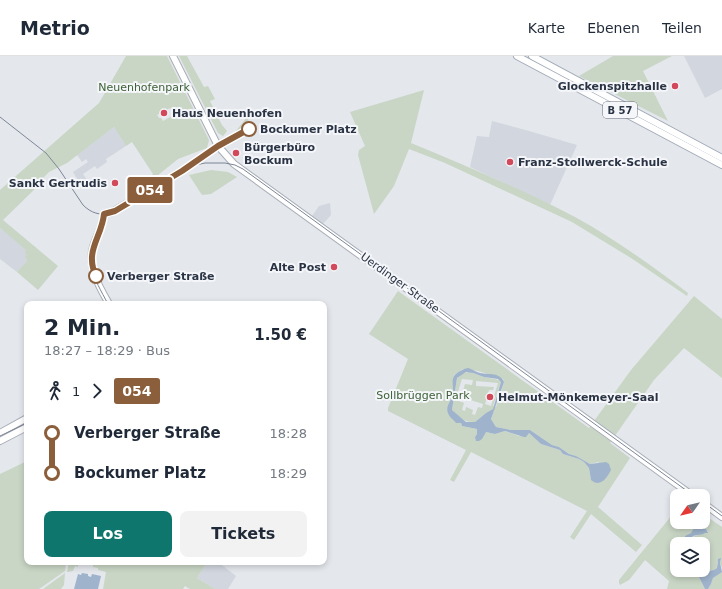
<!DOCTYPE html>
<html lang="de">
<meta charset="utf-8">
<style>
body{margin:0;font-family:"DejaVu Sans",sans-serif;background:#f2f2f3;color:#1f2937;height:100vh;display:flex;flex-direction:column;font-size:15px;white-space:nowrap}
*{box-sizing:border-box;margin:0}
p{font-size:13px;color:#747a83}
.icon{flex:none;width:22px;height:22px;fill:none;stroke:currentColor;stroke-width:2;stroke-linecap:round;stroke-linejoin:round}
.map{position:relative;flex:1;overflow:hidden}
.drawer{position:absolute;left:24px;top:245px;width:303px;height:264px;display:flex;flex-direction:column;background:#fff;border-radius:8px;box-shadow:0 2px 6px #0003}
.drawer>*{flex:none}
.badge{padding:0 8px;border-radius:3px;font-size:14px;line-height:26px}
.needle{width:26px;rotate:236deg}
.buttons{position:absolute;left:670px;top:433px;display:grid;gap:8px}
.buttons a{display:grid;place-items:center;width:40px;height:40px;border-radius:8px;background:#fff;box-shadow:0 2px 6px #0003;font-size:20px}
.map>.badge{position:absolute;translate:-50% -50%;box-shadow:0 0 0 2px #fff}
.legs{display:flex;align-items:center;gap:6px;height:44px;padding:0 20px;font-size:13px}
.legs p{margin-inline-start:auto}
.overview{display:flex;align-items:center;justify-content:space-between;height:68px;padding:0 20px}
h1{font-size:22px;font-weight:600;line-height:30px}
.cta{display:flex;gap:8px;margin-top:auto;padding:8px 20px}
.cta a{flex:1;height:46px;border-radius:8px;background:#0f766e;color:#fff;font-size:16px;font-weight:600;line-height:46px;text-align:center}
.cta a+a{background:#f2f2f3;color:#1f2937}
ul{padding:0 20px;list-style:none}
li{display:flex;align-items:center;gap:14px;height:40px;font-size:15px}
li i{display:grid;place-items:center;width:6px;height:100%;margin:0 5px;background:currentColor}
li i::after{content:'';width:10px;height:10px;margin:-5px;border:3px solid;border-radius:50%;background:#fff}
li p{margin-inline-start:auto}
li:first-child i{background:linear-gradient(#0000 50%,currentColor 0)}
li:last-child i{background:linear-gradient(currentColor 50%,#0000 0)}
header{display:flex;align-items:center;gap:24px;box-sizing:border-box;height:56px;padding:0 20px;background:#fff;border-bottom:1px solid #e0e1e3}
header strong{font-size:19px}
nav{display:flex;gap:22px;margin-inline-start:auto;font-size:14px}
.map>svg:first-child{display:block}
.built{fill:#d2d6de}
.green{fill:#c9d6c5;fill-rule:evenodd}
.water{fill:#9fb4cc;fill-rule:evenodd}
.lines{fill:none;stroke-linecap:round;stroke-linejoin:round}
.secondary-casing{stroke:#a9aeb7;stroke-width:8}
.primary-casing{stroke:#a3abb8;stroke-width:8}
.secondary{stroke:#fff;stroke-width:6}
.primary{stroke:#fff;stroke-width:6}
.tram{stroke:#7d8696;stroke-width:1}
.line-1-casing{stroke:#fff;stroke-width:9}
.line-1{stroke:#8b5e3c;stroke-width:6}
.poi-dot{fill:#d1495b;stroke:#f4f6f9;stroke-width:1.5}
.stop-1-dot{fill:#fff;stroke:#8b5e3c;stroke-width:2}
.labels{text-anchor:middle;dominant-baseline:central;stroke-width:4;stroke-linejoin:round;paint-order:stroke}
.shield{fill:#f4f6f9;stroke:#676e7b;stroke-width:1}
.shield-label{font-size:10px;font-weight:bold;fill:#2b3445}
.poi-label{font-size:11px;font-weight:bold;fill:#2b3445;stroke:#f4f6f9;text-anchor:start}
.park-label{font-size:11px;fill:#3f6138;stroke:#f4f6f9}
.stop-label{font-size:11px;font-weight:bold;fill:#2b3445;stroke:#f4f6f9;text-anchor:start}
.street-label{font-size:11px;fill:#2b3445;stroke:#f4f6f9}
</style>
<header>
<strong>Metrio</strong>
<nav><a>Karte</a><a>Ebenen</a><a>Teilen</a></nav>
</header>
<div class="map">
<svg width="722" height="533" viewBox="0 0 722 533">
<rect width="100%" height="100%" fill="#e4e7ec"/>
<!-- built -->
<g class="built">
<polygon points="684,0 722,0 722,33 705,42"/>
<polygon points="492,65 529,75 577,89 550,149 470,111 477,80 489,81"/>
<polygon points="114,71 126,90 106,103 107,106 97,113 95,110 83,118 87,124 81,129 73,116 88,106 86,103 82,106 77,99"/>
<polygon points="330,147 331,159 323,168 312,160 319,150"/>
<polygon points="0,172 27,194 27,205 17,216 0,203"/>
<polygon points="207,506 218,506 236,520 228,533 215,533 197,522"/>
</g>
<!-- green -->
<g class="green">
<path d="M126,0H167L209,84L207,92L178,103L152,124L149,121L153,118L132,86L126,90L114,71L67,107L49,116L40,125V128L3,164L58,210L38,234L17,216L27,205V203L25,201L27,199L25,197L26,194L0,172V134L99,47ZM170,52L174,59L163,65L161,62H159L157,59Z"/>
<polygon points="179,0 187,0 204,31 208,30 215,43 210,45 222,69 227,75 223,80 218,77"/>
<polygon points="613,0 672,0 643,15 668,65 579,20"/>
<path d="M424,34L411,87C466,110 522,133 575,161C615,183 652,210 688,237L687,240L631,202L572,166L445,107L409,93L394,130L374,158L358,99L359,94L365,90L350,56Z"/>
<polygon points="247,61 251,70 237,77 236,75"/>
<polygon points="211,114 228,116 237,121 211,138 202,139 189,119"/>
<path d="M398,235L589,372L631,314L694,240L722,263V322L684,292L654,324L610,387L630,402L598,451L642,489L636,496L591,458L574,484L570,481L587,455L471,396L454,426L450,424L466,394L388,355V352L408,303L369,278ZM463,313C476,313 490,319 503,323L504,326L496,351L493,350L501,326L499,324L484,321L470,316L463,317L457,322L452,354C459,361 465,367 475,366L486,357L493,353L494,354L491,363L496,371L511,374H530L552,389L559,391L569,398L576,400L590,408L599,406L591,424L589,412L584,406L579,403L563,398L560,394L541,388L529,377L519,380L505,375L495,378L486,376L475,381L477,378V373L462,370L461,367L459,366L447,354L452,342L454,331L453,324L454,319ZM462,323L473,324L472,329L465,328L461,341L483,348L482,352L478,351L475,359L472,358L473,354L466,351L465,355L462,354L464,347L459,345L460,343L457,342L458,340L457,339ZM476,325L498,327L491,350L485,348L489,334H493L494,331L476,330Z"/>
<polygon points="27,405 27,506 66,506 65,515 39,533 0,533 0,418"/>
<polygon points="677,453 677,466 703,466 703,458 722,471 722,512 720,507 721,503 717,506 717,512 714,514 709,515 703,512 703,488 694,484 692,481 708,476 704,471 695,470 691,477 688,479 690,488 677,488 677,514 697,514 698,519 705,533 667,533 669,525 645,504 629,524 620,529 619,527 619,524"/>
<polygon points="69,506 78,508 78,511 75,510 73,515 67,516"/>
<polygon points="86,506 207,506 197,522 215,533 190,533 185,530 183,533 103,533 106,516 98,514 98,512 93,511 93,508"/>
<polygon points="722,515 722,533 708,533 711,528 713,522"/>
<polygon points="65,517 64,529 61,533 43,533"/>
</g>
<!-- water -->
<g class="water">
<path d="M468,312C472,313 476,316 480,317C489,319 500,316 504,326L491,363L496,371L511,374H530L552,389L559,391L569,398L576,400L590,408L606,406L609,408L611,414C607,422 600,432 591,424L589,412L584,406L579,403L563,398L560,394L541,388L529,377L526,381H524L505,375L495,378L486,376L482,383L479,385H476L475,381L477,378V373L462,370L461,367H456C454,364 449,361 448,357C445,351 451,345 453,339C454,333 451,325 454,320C457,316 463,313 468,312ZM466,316L473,317L484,321L498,323L501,326L493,353L486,357L475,366H466L452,354L457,322Z"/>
<path d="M701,470L706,473L708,477H705C700,480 695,478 692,481L694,484L700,486L701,488H690L691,486L687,481L685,483V480L691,477L695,470Z"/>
<polygon points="721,502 720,507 722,516 713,522 711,528 708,533 705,533 698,519 697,514 703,514 703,512 709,515 714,514 717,512 718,503"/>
<polygon points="82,517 88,518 88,520 91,521 92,518 101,520 98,533 74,533 78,518 81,519"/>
</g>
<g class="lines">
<defs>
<g id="secondary">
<polyline points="173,0 218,90 234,108 693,440"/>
<path d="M109,248C100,232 87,211 93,191C96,180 103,170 104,158L112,156L182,115L218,90"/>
<polyline points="0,377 27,362"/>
<polyline points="0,385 27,371"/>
<polyline points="703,447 722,461"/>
</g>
<g id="primary">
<polyline points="517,0 722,109"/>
<polyline points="532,0 722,102"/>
</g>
</defs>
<!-- secondary casing -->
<use href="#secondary" class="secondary-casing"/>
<!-- primary casing -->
<use href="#primary" class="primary-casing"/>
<!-- secondary -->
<use href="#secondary" class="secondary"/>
<!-- primary -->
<use href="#primary" class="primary"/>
<!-- tram -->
<g class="tram">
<path d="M0,61L46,97L59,113L83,149C91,157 100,160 111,157"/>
<path d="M108,248C93,220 84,207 97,176C101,167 103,162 111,156L191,110L205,107H225L235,109L243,113L694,440"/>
<polyline points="0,380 27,367"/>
<polyline points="703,446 722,460"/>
</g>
</g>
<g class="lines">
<defs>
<path id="line-1" d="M96,220C84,195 102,181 104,158L115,155L182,115L218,90L249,73"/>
</defs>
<!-- line-1 casing -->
<use href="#line-1" class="line-1-casing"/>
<!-- line-1 -->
<use href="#line-1" class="line-1"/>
</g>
<!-- markers -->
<g class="poi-dot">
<circle cx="675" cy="30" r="4"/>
<circle cx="164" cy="57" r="4"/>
<circle cx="236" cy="97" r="4"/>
<circle cx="510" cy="106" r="4"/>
<circle cx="115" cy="127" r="4"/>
<circle cx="334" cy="211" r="4"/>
<circle cx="490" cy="341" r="4"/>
</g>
<g class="stop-1-dot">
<circle cx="249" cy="73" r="7"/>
<circle cx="96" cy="220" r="7"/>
</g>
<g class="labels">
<!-- shield labels -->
<rect class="shield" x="603" y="46" width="34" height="16" rx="3"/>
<g class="shield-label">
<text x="620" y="54">B 57</text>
</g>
<!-- poi labels -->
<g class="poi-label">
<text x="667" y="30" text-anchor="end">Glockenspitzhalle</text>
<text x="172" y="57">Haus Neuenhofen</text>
<text x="244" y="91">Bürgerbüro<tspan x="244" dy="13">Bockum</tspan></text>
<text x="518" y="106">Franz-Stollwerck-Schule</text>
<text x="107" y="127" text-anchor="end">Sankt Gertrudis</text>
<text x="326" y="211" text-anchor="end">Alte Post</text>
<text x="498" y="341">Helmut-Mönkemeyer-Saal</text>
</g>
<!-- park labels -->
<g class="park-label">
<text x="144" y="31">Neuenhofenpark</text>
<text x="423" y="339">Sollbrüggen Park</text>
</g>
<!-- stop labels -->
<g class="stop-label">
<text x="260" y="73">Bockumer Platz</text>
<text x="107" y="220">Verberger Straße</text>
</g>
<!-- street labels -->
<g class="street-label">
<text transform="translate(400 227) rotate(36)">Uerdinger Straße</text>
</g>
</g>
</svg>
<div class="buttons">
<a><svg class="needle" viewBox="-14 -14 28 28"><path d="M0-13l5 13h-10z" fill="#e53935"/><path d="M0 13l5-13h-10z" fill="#747a83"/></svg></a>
<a><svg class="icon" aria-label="layers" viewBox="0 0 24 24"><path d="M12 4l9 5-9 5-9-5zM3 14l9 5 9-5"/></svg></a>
</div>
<b class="badge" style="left:150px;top:134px;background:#8b5e3c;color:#fff">054</b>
<section class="drawer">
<div class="overview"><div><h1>2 Min.</h1><p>18:27 – 18:29 · Bus</p></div><b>1.50 €</b></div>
<div class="legs"><svg class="icon" aria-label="walk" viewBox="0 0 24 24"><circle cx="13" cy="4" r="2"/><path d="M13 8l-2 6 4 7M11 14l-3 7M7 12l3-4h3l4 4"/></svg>1<svg class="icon" aria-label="forward" viewBox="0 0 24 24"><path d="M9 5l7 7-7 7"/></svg><b class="badge" style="background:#8b5e3c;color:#fff">054</b></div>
<ul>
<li><i style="color:#8b5e3c"></i><b>Verberger Straße</b><p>18:28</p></li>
<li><i style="color:#8b5e3c"></i><b>Bockumer Platz</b><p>18:29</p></li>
</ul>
<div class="cta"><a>Los</a><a>Tickets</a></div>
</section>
</div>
